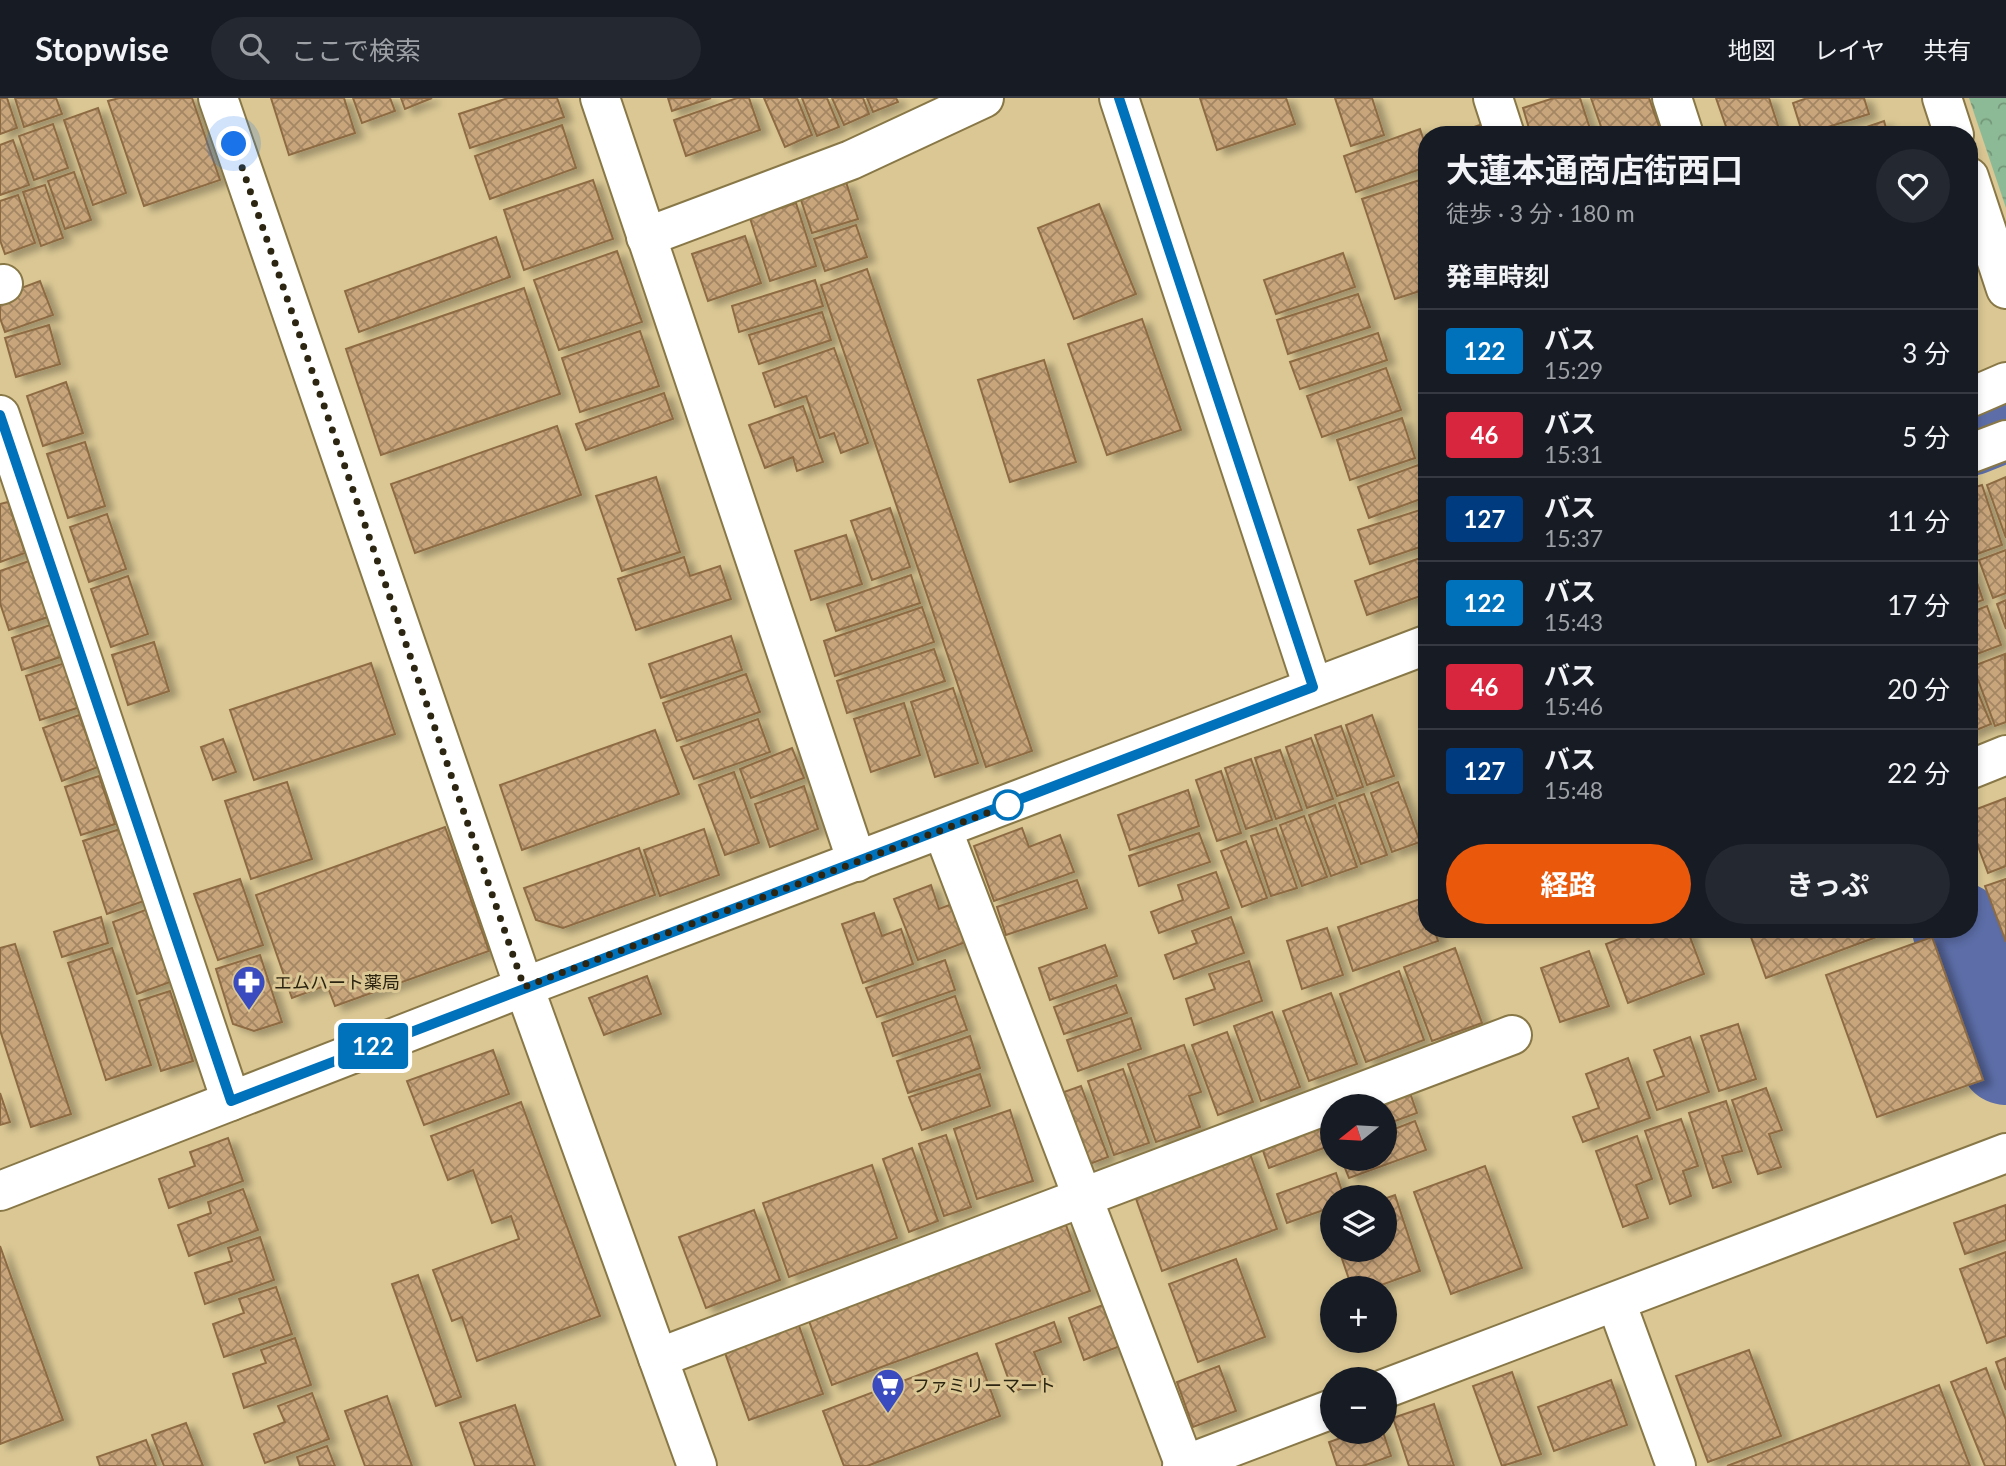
<!DOCTYPE html>
<html lang="ja">
<meta charset="utf-8">
<style>
body{margin:0;font-family:Lato,"Noto Sans JP",sans-serif;background:#242831;color:#f1f3f6;height:100vh;display:flex;flex-direction:column;font-size:26px;white-space:nowrap}
*{box-sizing:border-box;margin:0}
p{font-size:23px;color:#9ea1a6}
.icon{flex:none;width:38px;height:38px;fill:none;stroke:currentColor;stroke-width:2;stroke-linecap:round;stroke-linejoin:round}
.map{position:relative;flex:1;overflow:hidden}
.side{position:absolute;left:1418px;top:28px;width:560px;height:812px;display:flex;flex-direction:column;background:#171b24;border-radius:28px;box-shadow:0 4px 10px #0003}
.side>*{flex:none}
.badge{padding:0 14px;border-radius:5px;font-size:24px;line-height:46px}
.needle{width:46px;rotate:252deg}
.controls{position:absolute;left:1320px;top:996px;display:grid;gap:14px}
.controls a{display:grid;place-items:center;width:77px;height:77px;border-radius:50%;background:#171b24;box-shadow:0 4px 10px #0003;font-size:35px}
.you{position:absolute;width:35px;height:35px;margin:-18px;border:5px solid #fff;border-radius:50%;background:#1a73e8;box-shadow:0 0 0 10px #1a73e833}
.map>.badge{position:absolute;translate:-50% -50%;box-shadow:0 0 0 4px #fff}
h2{padding:0 28px;font-size:26px;line-height:63px}
.round{display:grid;place-items:center;flex:none;width:74px;height:74px;border-radius:37px;background:#242831}
.head{display:flex;align-items:center;justify-content:space-between;height:119px;padding:0 28px}
h1{font-size:33px;font-weight:700;line-height:52px}
.primary-button{display:flex;gap:14px;margin-top:auto;padding:14px 28px}
.primary-button a{flex:1;height:80px;border-radius:42px;background:#ea580c;color:#fff;font-size:28px;font-weight:700;line-height:80px;text-align:center}
.primary-button a+a{background:#242831;color:#f1f3f6}
ul{padding:0;list-style:none}
li{display:flex;align-items:center;gap:21px;height:84px;padding:0 28px;border-top:2px solid #363941}
li div{flex:1}
li b{display:block;font-size:26px}
li em{font-style:normal}
li .badge{min-width:77px;font-weight:700;text-align:center}
header{display:flex;align-items:center;gap:42px;box-sizing:border-box;height:98px;padding:0 35px;background:#171b24;border-bottom:2px solid #363941}
header strong{font-size:33px}
nav{display:flex;gap:38px;margin-inline-start:auto;font-size:24px}
.search{width:490px;height:63px;background:#242831;display:flex;align-items:center;gap:18px;box-sizing:border-box;padding:0 24px;border-radius:38px;color:#9ea1a6;font-size:26px}
.map>svg:first-child{display:block}
.park{fill:url(#park-crowns)}
.lines{fill:none;stroke-linecap:round;stroke-linejoin:round}
.river{stroke:#5c6da7;stroke-width:94}
.building{fill:url(#building-cross-hatch);stroke:#8d6b43;stroke-width:2;filter:url(#shadow)}
.minor-casing{stroke:#897847;stroke-width:42}
.tertiary-casing{stroke:#897847;stroke-width:42}
.minor{stroke:#fff;stroke-width:38}
.tertiary{stroke:#fff;stroke-width:38}
.line-casing{stroke:#fff;stroke-width:16}
.line{stroke:#0072bc;stroke-width:10}
.walk{stroke:#2c2511;stroke-width:7;stroke-dasharray:0 12.6}
.stop-dot{fill:#fff;stroke:#0072bc;stroke-width:3.5}
.labels{text-anchor:middle;dominant-baseline:central;stroke-width:6;stroke-linejoin:round;paint-order:stroke}
.poi-label{font-size:18px;fill:#2c2511;stroke:#dac794;text-anchor:start}
</style>
<header>
<strong>Stopwise</strong>
<div class="search"><svg class="icon" aria-label="search" viewBox="0 0 24 24"><circle cx="10" cy="10" r="6"/><path d="M15 15l6 6"/></svg>ここで検索</div>
<nav><a>地図</a><a>レイヤ</a><a>共有</a></nav>
</header>
<div class="map">
<svg width="2006" height="1368" viewBox="0 0 2006 1368">
<defs>
<pattern id="park-crowns" width="20" height="18" patternUnits="userSpaceOnUse" patternTransform="scale(1.75)"><rect width="20" height="18" fill="#8dba96"/><path d="M2 6a3 3 0 1 1 6 0M12 15a3 3 0 1 1 6 0" fill="none" stroke="#739779"/></pattern>
<pattern id="building-cross-hatch" width="8" height="8" patternUnits="userSpaceOnUse" patternTransform="scale(1.75)"><rect width="8" height="8" fill="#c9a57b"/><path d="M0 0l8 8M0 8l8-8" fill="none" stroke="#a38663"/></pattern>
<filter id="shadow"><feDropShadow dx="8" dy="4.5" stdDeviation="3.5" flood-color="#0004"/></filter>
</defs>
<rect width="100%" height="100%" fill="#dac794"/>
<!-- park -->
<polygon class="park" points="1969,0 2006,0 2006,110"/>
<g class="lines">
<!-- river -->
<g class="river">
<polyline points="1969,331 2006,316"/>
<polyline points="1959,831 2006,960"/>
</g>
</g>
<!-- building -->
<g class="building">
<polygon points="0,0 7,0 17,30 0,36"/>
<polygon points="15,0 56,0 62,16 24,29"/>
<polygon points="119,0 192,0 220,82 144,108 108,3"/>
<polygon points="271,0 344,0 355,35 289,57"/>
<polygon points="353,0 390,0 395,13 362,25"/>
<polygon points="401,0 432,0 405,11"/>
<polygon points="508,0 557,0 564,19 470,50 459,16"/>
<polygon points="668,0 711,0 672,13"/>
<polygon points="737,0 749,0 760,32 686,58 674,22"/>
<polygon points="764,0 797,0 812,37 785,49"/>
<polygon points="802,0 827,0 839,29 817,38"/>
<polygon points="832,0 863,0 869,16 844,27"/>
<polygon points="867,0 896,0 898,4 873,14"/>
<polygon points="1200,0 1286,0 1295,26 1217,52"/>
<polygon points="1335,0 1372,0 1384,37 1351,48"/>
<polygon points="1554,0 1580,0 1592,37 1531,37 1523,10"/>
<polygon points="1591,0 1649,0 1662,37 1604,37"/>
<polygon points="1716,0 1769,0 1781,37 1729,37"/>
<polygon points="1807,0 1864,0 1869,16 1803,37 1793,5"/>
<polygon points="98,10 126,95 93,107 64,22"/>
<polygon points="1884,23 1888,37 1843,37"/>
<polygon points="1486,25 1490,37 1450,37"/>
<polygon points="53,26 68,70 34,82 19,38"/>
<polygon points="562,27 576,70 490,101 475,58"/>
<polygon points="1420,31 1426,49 1426,69 1356,94 1344,58"/>
<polygon points="13,42 29,87 0,97 0,47"/>
<polygon points="74,74 91,122 65,131 48,83"/>
<polygon points="1426,80 1426,170 1422,171 1426,191 1395,201 1362,101"/>
<polygon points="593,82 613,141 524,172 504,112"/>
<polygon points="846,84 858,121 812,135 800,99"/>
<polygon points="45,87 63,140 41,148 23,94"/>
<polygon points="18,97 35,145 5,156 0,142 0,103"/>
<polygon points="796,105 816,168 770,183 750,120"/>
<polygon points="1099,106 1136,196 1074,221 1038,130"/>
<polygon points="856,127 867,159 825,173 814,141"/>
<polygon points="745,138 761,185 708,203 692,156"/>
<polygon points="496,139 510,179 359,234 345,193"/>
<polygon points="617,153 642,224 559,252 534,182"/>
<polygon points="1343,155 1355,189 1276,216 1264,182"/>
<polygon points="867,171 1032,653 986,669 821,187"/>
<polygon points="815,182 823,208 739,234 732,208"/>
<polygon points="40,183 53,217 5,234 0,220 0,198"/>
<polygon points="524,190 560,296 381,357 346,251"/>
<polygon points="1358,196 1370,229 1288,256 1277,222"/>
<polygon points="822,214 831,242 759,266 749,237"/>
<polygon points="1142,221 1181,332 1107,357 1068,246"/>
<polygon points="49,227 60,266 16,279 5,240"/>
<polygon points="640,233 659,288 580,314 562,260"/>
<polygon points="1378,235 1387,262 1300,291 1290,264"/>
<polygon points="834,250 868,345 841,355 834,335 820,340 806,298 775,309 763,275"/>
<polygon points="1044,262 1076,364 1010,384 978,282"/>
<polygon points="1386,270 1401,312 1322,339 1307,298"/>
<polygon points="66,284 83,335 43,348 27,298"/>
<polygon points="664,295 673,321 586,352 576,326"/>
<polygon points="803,308 823,364 797,373 793,359 765,370 749,327"/>
<polygon points="1402,320 1415,360 1350,382 1337,342"/>
<polygon points="557,328 581,397 415,455 391,386"/>
<polygon points="85,344 105,408 68,420 47,356"/>
<polygon points="1421,366 1426,381 1426,399 1369,420 1358,389"/>
<polygon points="656,379 680,454 622,473 596,398"/>
<polygon points="2006,379 2006,440 1987,387"/>
<polygon points="1982,387 2002,447 1969,459 1969,391"/>
<polygon points="8,404 25,455 0,464 0,406"/>
<polygon points="890,410 910,469 872,482 851,423"/>
<polygon points="1426,410 1426,447 1370,466 1358,432"/>
<polygon points="107,416 126,471 89,484 70,429"/>
<polygon points="846,437 862,486 811,502 795,453"/>
<polygon points="2006,452 2006,495 1993,500 1979,462"/>
<polygon points="1426,458 1426,496 1367,517 1355,483"/>
<polygon points="684,459 690,478 720,468 731,501 636,532 618,481"/>
<polygon points="29,463 48,519 9,532 0,505 0,473"/>
<polygon points="1971,467 1983,502 1969,507 1969,468"/>
<polygon points="911,477 920,505 836,533 827,506"/>
<polygon points="128,478 148,536 111,549 91,491"/>
<polygon points="2006,502 2006,531 1997,506"/>
<polygon points="1987,508 2001,547 1969,559 1969,515"/>
<polygon points="922,509 934,544 835,578 824,543"/>
<polygon points="53,526 63,558 22,572 12,540"/>
<polygon points="731,538 742,572 661,600 649,566"/>
<polygon points="154,544 169,593 128,607 112,557"/>
<polygon points="934,551 945,583 847,615 837,583"/>
<polygon points="2005,556 2006,624 1995,628 1973,568"/>
<polygon points="65,565 80,609 40,622 26,578"/>
<polygon points="371,565 395,636 254,682 230,612"/>
<polygon points="1969,573 1991,626 1969,635"/>
<polygon points="746,576 760,614 677,643 663,605"/>
<polygon points="953,590 978,665 935,679 911,604"/>
<polygon points="904,605 920,657 871,674 854,621"/>
<polygon points="79,617 98,669 62,683 43,630"/>
<polygon points="1372,617 1394,678 1367,687 1346,627"/>
<polygon points="758,621 770,654 694,681 681,649"/>
<polygon points="1341,628 1363,689 1337,698 1315,637"/>
<polygon points="655,632 679,696 522,752 500,687"/>
<polygon points="1311,640 1333,701 1307,710 1286,649"/>
<polygon points="223,641 236,674 213,682 201,649"/>
<polygon points="792,650 804,680 751,700 740,671"/>
<polygon points="1280,652 1302,712 1276,721 1255,660"/>
<polygon points="1251,661 1272,722 1246,731 1225,670"/>
<polygon points="1221,673 1241,735 1217,743 1196,682"/>
<polygon points="734,674 759,745 725,757 699,687"/>
<polygon points="99,678 115,726 81,737 65,689"/>
<polygon points="287,684 312,761 251,781 225,703"/>
<polygon points="1398,684 1420,744 1392,754 1371,695"/>
<polygon points="804,688 818,731 770,749 755,706"/>
<polygon points="1188,692 1199,728 1130,752 1118,717"/>
<polygon points="1364,696 1387,757 1361,766 1339,705"/>
<polygon points="2006,700 2006,768 1988,775 1969,724 1969,714"/>
<polygon points="1335,707 1357,769 1331,778 1309,717"/>
<polygon points="1304,718 1327,779 1302,788 1280,727"/>
<polygon points="445,729 489,853 335,908 327,887 292,900 256,797"/>
<polygon points="1022,730 1029,749 1060,737 1074,774 994,803 974,748"/>
<polygon points="1276,730 1297,790 1271,798 1251,738"/>
<polygon points="120,731 144,803 107,816 83,743"/>
<polygon points="704,731 719,777 660,798 644,752"/>
<polygon points="1199,735 1210,764 1139,788 1129,758"/>
<polygon points="1246,743 1267,800 1242,809 1221,753"/>
<polygon points="639,750 655,797 563,830 536,822 524,790"/>
<polygon points="1216,774 1229,810 1159,835 1151,814 1183,802 1178,787"/>
<polygon points="240,781 263,847 218,862 194,796"/>
<polygon points="2006,781 2006,844 1985,788"/>
<polygon points="1077,782 1087,810 1006,837 997,809"/>
<polygon points="931,787 939,811 952,806 966,844 918,862 894,801"/>
<polygon points="1423,800 1426,831 1434,831 1438,843 1353,873 1338,829"/>
<polygon points="148,811 173,883 137,896 113,824"/>
<polygon points="874,815 882,838 901,831 913,866 863,885 842,826"/>
<polygon points="101,819 108,845 62,859 54,834"/>
<polygon points="1231,819 1244,855 1174,881 1165,857 1197,845 1192,833"/>
<polygon points="1327,830 1343,877 1302,891 1287,843"/>
<polygon points="1646,831 1687,831 1704,876 1628,905 1606,846"/>
<polygon points="1748,831 1898,831 1766,880"/>
<polygon points="1932,839 1983,982 1877,1019 1826,877"/>
<polygon points="15,846 71,1016 31,1029 0,932 0,850"/>
<polygon points="1105,847 1117,878 1050,902 1039,870"/>
<polygon points="112,850 151,967 106,982 68,865"/>
<polygon points="1455,850 1482,925 1432,943 1404,869"/>
<polygon points="1589,853 1609,908 1560,924 1541,870"/>
<polygon points="260,857 282,924 254,933 233,926 216,871"/>
<polygon points="945,862 955,892 877,919 866,890"/>
<polygon points="1249,863 1262,903 1194,927 1186,901 1215,891 1209,876"/>
<polygon points="1399,873 1424,942 1366,964 1340,896"/>
<polygon points="647,878 661,916 604,937 589,900"/>
<polygon points="1116,887 1127,915 1064,936 1054,909"/>
<polygon points="170,893 193,963 161,973 139,903"/>
<polygon points="1331,895 1357,966 1309,983 1283,913"/>
<polygon points="955,898 967,932 893,958 882,925"/>
<polygon points="1272,914 1300,989 1261,1003 1234,928"/>
<polygon points="1131,920 1141,951 1078,973 1067,942"/>
<polygon points="1738,926 1756,981 1719,993 1701,938"/>
<polygon points="1227,934 1253,1004 1218,1017 1192,947"/>
<polygon points="970,938 980,970 908,995 897,963"/>
<polygon points="1690,939 1709,994 1657,1012 1647,984 1664,978 1654,952"/>
<polygon points="1184,947 1201,994 1189,998 1200,1029 1156,1044 1128,966"/>
<polygon points="493,952 509,996 424,1027 407,983"/>
<polygon points="1628,960 1650,1020 1583,1044 1573,1019 1599,1010 1586,976"/>
<polygon points="1123,971 1149,1045 1114,1057 1088,983"/>
<polygon points="980,976 990,1008 922,1032 909,999"/>
<polygon points="1081,988 1108,1059 1087,1067 1061,995"/>
<polygon points="1766,990 1782,1032 1769,1036 1781,1069 1758,1076 1732,1002"/>
<polygon points="1409,992 1417,1015 1384,1027 1384,1008 1365,1008"/>
<polygon points="0,995 10,1024 0,1027"/>
<polygon points="1726,1003 1742,1053 1722,1058 1731,1084 1713,1090 1689,1015"/>
<polygon points="521,1004 600,1218 477,1263 462,1219 452,1223 433,1172 519,1141 511,1118 492,1125 473,1072 448,1082 431,1038"/>
<polygon points="1010,1012 1033,1083 977,1101 954,1031"/>
<polygon points="1332,1021 1332,1047 1269,1070 1261,1047"/>
<polygon points="1681,1021 1698,1068 1683,1073 1691,1098 1670,1106 1645,1033"/>
<polygon points="1415,1023 1426,1052 1349,1080 1341,1060 1384,1060 1384,1035"/>
<polygon points="946,1037 971,1109 944,1118 919,1046"/>
<polygon points="1637,1038 1652,1081 1636,1087 1648,1120 1623,1129 1596,1053"/>
<polygon points="228,1040 243,1083 169,1110 159,1081 195,1068 190,1054"/>
<polygon points="912,1050 938,1123 909,1134 883,1061"/>
<polygon points="1249,1053 1277,1131 1162,1173 1134,1095"/>
<polygon points="872,1067 897,1140 789,1179 763,1105"/>
<polygon points="1485,1068 1522,1170 1451,1196 1414,1094"/>
<polygon points="1336,1075 1344,1099 1332,1099 1332,1109 1287,1125 1277,1096"/>
<polygon points="243,1091 258,1132 189,1158 178,1127 211,1115 208,1104"/>
<polygon points="1395,1097 1420,1173 1373,1190 1352,1190 1339,1152 1384,1152 1384,1101"/>
<polygon points="2006,1107 2006,1142 1965,1156 1954,1125"/>
<polygon points="754,1112 780,1182 706,1210 679,1139"/>
<polygon points="1066,1127 1090,1193 832,1287 808,1220"/>
<polygon points="260,1139 274,1182 205,1206 195,1175 232,1163 228,1150"/>
<polygon points="0,1148 63,1322 0,1346"/>
<polygon points="2006,1154 2006,1238 1987,1245 1960,1171"/>
<polygon points="1236,1161 1265,1239 1198,1264 1169,1186"/>
<polygon points="418,1177 461,1299 436,1308 392,1186"/>
<polygon points="276,1189 292,1236 224,1259 213,1226 244,1215 239,1201"/>
<polygon points="1108,1205 1123,1247 1084,1262 1069,1220"/>
<polygon points="1054,1224 1061,1244 1034,1254 1045,1282 1013,1294 996,1246"/>
<polygon points="798,1225 823,1296 749,1322 724,1252"/>
<polygon points="295,1240 311,1287 244,1310 233,1276 266,1265 261,1252"/>
<polygon points="1749,1252 1781,1338 1708,1364 1676,1278"/>
<polygon points="977,1255 1000,1318 867,1368 844,1368 823,1313"/>
<polygon points="2006,1260 2006,1292 1996,1264"/>
<polygon points="1219,1268 1236,1313 1193,1329 1177,1284"/>
<polygon points="1986,1270 2006,1322 2006,1368 1985,1368 1951,1284"/>
<polygon points="1512,1274 1541,1356 1502,1368 1473,1288"/>
<polygon points="1611,1282 1627,1327 1554,1353 1538,1309"/>
<polygon points="1939,1287 1970,1368 1727,1368"/>
<polygon points="312,1295 329,1341 265,1365 254,1336 285,1324 278,1308"/>
<polygon points="387,1298 412,1368 365,1368 345,1313"/>
<polygon points="1434,1306 1454,1368 1409,1368 1393,1320"/>
<polygon points="515,1307 535,1368 475,1368 460,1325"/>
<polygon points="186,1325 203,1368 164,1368 152,1337"/>
<polygon points="1358,1334 1383,1334 1391,1358 1363,1368 1337,1368 1329,1344"/>
<polygon points="146,1342 156,1368 100,1368 97,1359"/>
<polygon points="327,1348 335,1368 300,1368 297,1359"/>
</g>
<g class="lines">
<defs>
<g id="minor">
<polyline points="218,0 524,889 697,1368"/>
<polyline points="600,0 857,764"/>
<polyline points="1119,0 1313,589"/>
<polyline points="1493,0 1505,37"/>
<polyline points="1672,0 1684,37"/>
<polyline points="1942,0 1954,37"/>
<polyline points="1969,79 2006,191"/>
<polyline points="646,139 851,62 984,0"/>
<polyline points="0,187 3,186"/>
<polyline points="1969,300 2006,284"/>
<polyline points="0,317 231,1003"/>
<polyline points="1969,356 2006,342"/>
<polyline points="1969,672 2006,657"/>
<polyline points="943,733 1185,1368"/>
<polyline points="1616,1204 1676,1368"/>
<polyline points="658,1260 1512,937"/>
<polyline points="1384,1291 2006,1055"/>
<polyline points="1182,1368 1332,1311"/>
</g>
<polyline id="tertiary" points="0,1093 524,889 1426,547"/>
</defs>
<!-- minor casing -->
<use href="#minor" class="minor-casing"/>
<!-- tertiary casing -->
<use href="#tertiary" class="tertiary-casing"/>
<!-- minor -->
<use href="#minor" class="minor"/>
<!-- tertiary -->
<use href="#tertiary" class="tertiary"/>
</g>
<g class="lines">
<defs>
<polyline id="line" points="0,317 231,1003 1313,589 1119,0"/>
</defs>
<!-- line casing -->
<use href="#line" class="line-casing"/>
<!-- line -->
<use href="#line" class="line"/>
<!-- walk -->
<polyline class="walk" points="234,46 524,889 1008,707"/>
</g>
<!-- icons -->
<defs>
<symbol id="pharmacy-pin" viewBox="-11 -11 22 30"><path d="M0 17L-7.5 6A9.5 9.5 0 1 1 7.5 6Z" fill="#394bbe" stroke="#dac794"/><path d="M-2-6h4v4h4v4h-4v4h-4v-4h-4v-4h4Z" fill="#fff"/></symbol>
<symbol id="supermarket-pin" viewBox="-11 -11 22 30"><path d="M0 17L-7.5 6A9.5 9.5 0 1 1 7.5 6Z" fill="#394bbe" stroke="#dac794"/><path d="M-6-5.5h2.5l.6 2H6L4.5 2H-2.5L-4.4-4H-6ZM-1.5 3.2a1.3 1.3 0 1 0 .1 0ZM3 3.2a1.3 1.3 0 1 0 .1 0Z" fill="#fff"/></symbol>
</defs>
<g fill-rule="evenodd">
<use href="#pharmacy-pin" x="230" y="865" width="38" height="52"/>
<use href="#supermarket-pin" x="869" y="1268" width="38" height="52"/>
</g>
<!-- markers -->
<circle class="stop-dot" cx="1008" cy="707" r="14"/>
<g class="labels">
<!-- poi labels -->
<g class="poi-label">
<text x="274" y="884">エムハート薬局</text>
<text x="912" y="1287">ファミリーマート</text>
</g>
</g>
</svg>
<div class="controls">
<a><svg class="needle" viewBox="-14 -14 28 28"><path d="M0-13l5 13h-10z" fill="#e53935"/><path d="M0 13l5-13h-10z" fill="#9ea1a6"/></svg></a>
<a><svg class="icon" aria-label="layers" viewBox="0 0 24 24"><path d="M12 4l9 5-9 5-9-5zM3 14l9 5 9-5"/></svg></a>
<a>+</a>
<a>−</a>
</div>
<div class="you" style="left:234px;top:46px"></div>
<b class="badge" style="left:373px;top:948px;background:#0072bc;color:#fff">122</b>
<section class="side">
<div class="head"><div><h1>大蓮本通商店街西口</h1><p>徒歩 · 3 分 · 180 m</p></div><a class="round"><svg class="icon" aria-label="heart" viewBox="0 0 24 24"><path d="M12 20l-8-8c-3-5 5-10 8-4 3-6 11-1 8 4z"/></svg></a></div>
<h2>発車時刻</h2>
<ul>
<li><span class="badge" style="background:#0072bc;color:#fff">122</span><div><b>バス</b><p>15:29</p></div><em>3 分</em></li>
<li><span class="badge" style="background:#d7263d;color:#fff">46</span><div><b>バス</b><p>15:31</p></div><em>5 分</em></li>
<li><span class="badge" style="background:#003b80;color:#fff">127</span><div><b>バス</b><p>15:37</p></div><em>11 分</em></li>
<li><span class="badge" style="background:#0072bc;color:#fff">122</span><div><b>バス</b><p>15:43</p></div><em>17 分</em></li>
<li><span class="badge" style="background:#d7263d;color:#fff">46</span><div><b>バス</b><p>15:46</p></div><em>20 分</em></li>
<li><span class="badge" style="background:#003b80;color:#fff">127</span><div><b>バス</b><p>15:48</p></div><em>22 分</em></li>
</ul>
<div class="primary-button"><a>経路</a><a>きっぷ</a></div>
</section>
</div>
